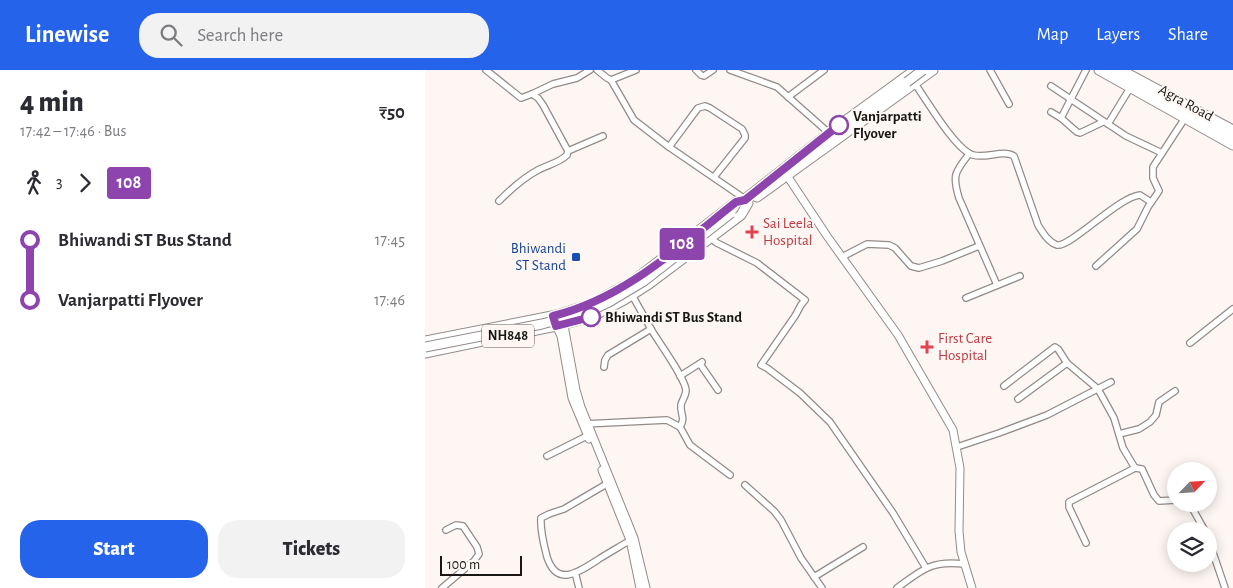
<!DOCTYPE html>
<meta charset="utf-8">
<style>
body{margin:0;font-family:"Alegreya Sans",sans-serif;background:#f2f2f3;color:#2b2b33;height:100vh;display:flex;flex-direction:column;font-size:19px;white-space:nowrap}
*{box-sizing:border-box;margin:0}
p{font-size:16px;color:#7c7c81}
.icon{flex:none;width:28px;height:28px;fill:none;stroke:currentColor;stroke-width:2;stroke-linecap:round;stroke-linejoin:round}
.map{position:relative;flex:1;overflow:hidden}
.panel{display:flex;flex-direction:column;background:#fff;width:425px}
.panel>*{flex:none}
.badge{padding:0 10px;border-radius:4px;font-size:18px;line-height:32px}
.needle{width:32px;rotate:65deg}
.controls{position:absolute;left:742px;top:392px;display:grid;gap:10px}
.controls a{display:grid;place-items:center;width:50px;height:50px;border-radius:50%;background:#fff;box-shadow:0 2px 12px #0003;font-size:25px}
.scale{position:absolute;left:15px;bottom:12px;width:82px;box-sizing:border-box;padding-left:5px;border:2px solid #191716;border-top:0;font-size:14px;line-height:18px;white-space:nowrap;color:#191716;-webkit-text-stroke:4px #fdf6f3;paint-order:stroke}
.map>.badge{position:absolute;translate:-50% -50%;box-shadow:0 0 0 2px #fff}
.legs{display:flex;align-items:center;gap:8px;height:55px;padding:0 20px;font-size:16px}
.legs p{margin-inline-start:auto}
.summary{display:flex;align-items:center;justify-content:space-between;height:85px;padding:0 20px}
h1{font-size:28px;font-weight:800;line-height:38px}
.action{display:flex;gap:10px;margin-top:auto;padding:10px 20px}
.action a{flex:1;height:58px;border-radius:20px;background:#2563eb;color:#fff;font-size:20px;font-weight:800;line-height:58px;text-align:center}
.action a+a{background:#f2f2f3;color:#2b2b33}
ul{padding:0 20px;list-style:none}
li{display:flex;align-items:center;gap:18px;height:60px;font-size:19px}
li i{display:grid;place-items:center;width:8px;height:100%;margin:0 6px;background:currentColor}
li i::after{content:'';width:12px;height:12px;margin:-6px;border:4px solid;border-radius:50%;background:#fff}
li p{margin-inline-start:auto}
li:first-child i{background:linear-gradient(#0000 50%,currentColor 0)}
li:last-child i{background:linear-gradient(currentColor 50%,#0000 0)}
header{display:flex;align-items:center;gap:30px;box-sizing:border-box;height:70px;padding:0 25px;background:#2563eb;color:#fff}
header strong{font-size:24px}
nav{display:flex;gap:28px;margin-inline-start:auto;font-size:18px}
.search{width:350px;height:45px;background:#f2f2f3;display:flex;align-items:center;gap:12px;box-sizing:border-box;padding:0 18px;border-radius:20px;color:#7c7c81;font-size:19px}
main{display:flex;flex:1;min-height:0}
.map>svg:first-child{display:block}
.lines{fill:none;stroke-linecap:round;stroke-linejoin:round}
.minor-casing{stroke:#928b89;stroke-width:8}
.tertiary-casing{stroke:#928b89;stroke-width:9}
.primary-casing{stroke:#928b89;stroke-width:11}
.trunk-casing{stroke:#928b89;stroke-width:11}
.minor{stroke:#fff;stroke-width:5.5}
.tertiary{stroke:#fff;stroke-width:7}
.primary{stroke:#fff;stroke-width:9}
.trunk{stroke:#fff;stroke-width:9}
.trunk-bridge-casing{stroke:#928b89;stroke-width:11;stroke-linecap:butt}
.trunk-bridge{stroke:#fff;stroke-width:9}
.line-1-casing{stroke:#fff;stroke-width:11}
.line-1{stroke:#8e44ad;stroke-width:8}
.stop-1-dot{fill:#fff;stroke:#8e44ad;stroke-width:2.5}
.health-dot{fill:#e0444e;stroke:#fdf6f3;stroke-width:2}
.transit-dot{fill:#1a4fb4;stroke:#fdf6f3;stroke-width:2}
.labels{text-anchor:middle;dominant-baseline:central;stroke-width:4;stroke-linejoin:round;paint-order:stroke}
.shield{fill:#fdf6f3;stroke:#5d5a58;stroke-width:1}
.shield-label{font-size:14px;font-weight:bold;fill:#191716}
.street-label{font-size:15px;fill:#191716;stroke:#fdf6f3}
.stop-label{font-size:15px;font-weight:bold;fill:#191716;stroke:#fdf6f3;text-anchor:start}
.health-label{font-size:15px;fill:#be3a42;stroke:#fdf6f3;text-anchor:start}
.transit-label{font-size:15px;fill:#164399;stroke:#fdf6f3;text-anchor:end}
</style>
<header>
<strong>Linewise</strong>
<div class="search"><svg class="icon" aria-label="search" viewBox="0 0 24 24"><circle cx="10" cy="10" r="6"/><path d="M15 15l6 6"/></svg>Search here</div>
<nav><a>Map</a><a>Layers</a><a>Share</a></nav>
</header>
<main>
<section class="panel">
<div class="summary"><div><h1>4 min</h1><p>17:42 – 17:46 · Bus</p></div><b>₹50</b></div>
<div class="legs"><svg class="icon" aria-label="walk" viewBox="0 0 24 24"><circle cx="13" cy="4" r="2"/><path d="M13 8l-2 6 4 7M11 14l-3 7M7 12l3-4h3l4 4"/></svg>3<svg class="icon" aria-label="forward" viewBox="0 0 24 24"><path d="M9 5l7 7-7 7"/></svg><b class="badge" style="background:#8e44ad;color:#fff">108</b></div>
<ul>
<li><i style="color:#8e44ad"></i><b>Bhiwandi ST Bus Stand</b><p>17:45</p></li>
<li><i style="color:#8e44ad"></i><b>Vanjarpatti Flyover</b><p>17:46</p></li>
</ul>
<div class="action"><a>Start</a><a>Tickets</a></div>
</section>
<div class="map">
<svg width="808" height="518" viewBox="0 0 808 518">
<rect width="100%" height="100%" fill="#fdf6f3"/>
<g class="lines">
<defs>
<g id="minor">
<polyline points="61,0 96,28 107,24 128,14 152,8 165,0"/>
<polyline points="172,0 182,8 186,10 211,0"/>
<polyline points="271,0 276,5 279,6 288,0"/>
<polyline points="305,0 352,17 404,63"/>
<polyline points="565,0 584,34"/>
<polyline points="186,10 209,50 244,77 320,129"/>
<path d="M488,11C500,27 530,80 548,85C561,89 578,79 589,86L613,155C618,163 623,172 632,175C645,178 693,127 715,125L726,132"/>
<polyline points="626,16 701,66 737,83"/>
<polyline points="363,27 399,0"/>
<polyline points="626,42 636,48 652,62 655,63 678,52"/>
<polyline points="636,48 661,0"/>
<polyline points="683,54 705,18"/>
<polyline points="244,77 273,38 280,36 285,38 317,59 320,65 320,68 289,107"/>
<polyline points="143,81 178,66"/>
<path d="M544,84C530,102 527,105 534,128L572,215"/>
<path d="M74,131C86,119 98,108 113,100C122,95 134,93 142,85L143,81L118,35L113,28L107,24"/>
<polyline points="284,167 292,173 332,193 380,230 376,235 370,246 336,295 342,298 375,323 405,352 468,443 501,498"/>
<polyline points="417,187 442,174 464,175 470,178 486,196 494,198 517,191 554,176"/>
<polyline points="671,196 712,159 723,137 734,121 728,108 728,97 760,48"/>
<polyline points="541,228 595,206"/>
<path d="M226,259C234,273 259,306 261,320C261,326 257,330 256,335C255,345 261,347 255,357"/>
<polyline points="765,273 808,239"/>
<polyline points="275,294 293,320"/>
<polyline points="179,297 180,290 183,285 226,259 207,225"/>
<polyline points="255,306 277,292"/>
<polyline points="579,316 630,277 633,279 642,293"/>
<polyline points="593,329 642,293 673,319 689,348 698,378 710,398 644,432 644,437 661,473"/>
<polyline points="159,354 242,350 255,357 265,375 305,405"/>
<polyline points="694,364 714,359 725,352 731,345 734,332 750,321"/>
<polyline points="532,377 574,363 622,345 686,312"/>
<polyline points="122,386 162,366"/>
<polyline points="710,398 717,399 729,425 734,431 751,430"/>
<path d="M185,412L139,439L124,444L116,448C115,461 119,475 122,487C132,518 154,502 174,489C185,482 196,476 207,469"/>
<polyline points="320,415 349,441 356,450 376,488 397,518"/>
<polyline points="765,434 780,461"/>
<polyline points="784,471 800,518"/>
<polyline points="151,506 154,518"/>
<polyline points="389,507 438,477"/>
<polyline points="17,518 49,491 54,484 52,477 38,456 31,455 21,460"/>
<path d="M472,518C497,500 506,490 539,494"/>
</g>
<g id="tertiary">
<polyline points="359,101 402,166 473,265 528,360 535,398 534,461 536,482 547,518"/>
<polyline points="138,250 151,320 156,337 209,468 221,518"/>
<polyline points="130,253 136,266 147,328 164,369"/>
<polyline points="177,400 205,470 215,518"/>
</g>
<g id="primary">
<polyline points="674,0 808,75"/>
<polyline points="696,0 808,60"/>
<polyline points="405,62 490,0"/>
<polyline points="411,70 508,0"/>
</g>
<g id="trunk">
<polyline points="684,0 808,69"/>
<polyline points="332,127 411,70 413,62"/>
<polyline points="0,271 132,245 166,234 208,211 311,132 320,129 404,63 413,62 482,12"/>
<polyline points="0,283 136,255 166,247 199,230 224,214 316,145 323,133"/>
</g>
</defs>
<!-- minor casing -->
<use href="#minor" class="minor-casing"/>
<!-- tertiary casing -->
<use href="#tertiary" class="tertiary-casing"/>
<!-- primary casing -->
<use href="#primary" class="primary-casing"/>
<!-- trunk casing -->
<use href="#trunk" class="trunk-casing"/>
<!-- minor -->
<use href="#minor" class="minor"/>
<!-- tertiary -->
<use href="#tertiary" class="tertiary"/>
<!-- primary -->
<use href="#primary" class="primary"/>
<!-- trunk -->
<use href="#trunk" class="trunk"/>
<defs>
<g id="trunk-bridge">
<polyline points="482,12 498,0"/>
<polyline points="0,277 117,254 165,241 184,232 219,211 306,143"/>
</g>
</defs>
<!-- trunk-bridge casing -->
<use href="#trunk-bridge" class="trunk-bridge-casing"/>
<!-- trunk-bridge -->
<use href="#trunk-bridge" class="trunk-bridge"/>
</g>
<g class="lines">
<defs>
<path id="line-1" d="M166,247L131,256L128,246C199,229 255,176 311,132L320,130L414,55"/>
</defs>
<!-- line-1 casing -->
<use href="#line-1" class="line-1-casing"/>
<!-- line-1 -->
<use href="#line-1" class="line-1"/>
</g>
<!-- markers -->
<g class="stop-1-dot">
<circle cx="414" cy="55" r="9"/>
<circle cx="166" cy="247" r="9"/>
</g>
<g class="health-dot">
<path d="M324.5 154.5h5v5h5v5h-5v5h-5v-5h-5v-5h5z"/>
<path d="M499.5 269.5h5v5h5v5h-5v5h-5v-5h-5v-5h5z"/>
</g>
<rect class="transit-dot" x="146" y="182" width="10" height="10" rx="2.5"/>
<g class="labels">
<!-- shield labels -->
<rect class="shield" x="57" y="254.5" width="52" height="23" rx="4"/>
<g class="shield-label">
<text x="83" y="266">NH848</text>
</g>
<!-- street labels -->
<g class="street-label">
<text transform="translate(761 33) rotate(29)">Agra Road</text>
</g>
<!-- stop labels -->
<g class="stop-label">
<text x="428" y="46">Vanjarpatti<tspan x="428" dy="17">Flyover</tspan></text>
<text x="180" y="247">Bhiwandi ST Bus Stand</text>
</g>
<!-- health labels -->
<g class="health-label">
<text x="338" y="153">Sai Leela<tspan x="338" dy="17">Hospital</tspan></text>
<text x="513" y="268">First Care<tspan x="513" dy="17">Hospital</tspan></text>
</g>
<!-- transit labels -->
<g class="transit-label">
<text x="141" y="178">Bhiwandi<tspan x="141" dy="17">ST Stand</tspan></text>
</g>
</g>
</svg>
<div class="controls">
<a><svg class="needle" viewBox="-14 -14 28 28"><path d="M0-13l5 13h-10z" fill="#e53935"/><path d="M0 13l5-13h-10z" fill="#7c7c81"/></svg></a>
<a><svg class="icon" aria-label="layers" viewBox="0 0 24 24"><path d="M12 4l9 5-9 5-9-5zM3 14l9 5 9-5"/></svg></a>
</div>
<div class="scale">100 m</div>
<b class="badge" style="left:257px;top:174px;background:#8e44ad;color:#fff">108</b>
</div>
</main>
